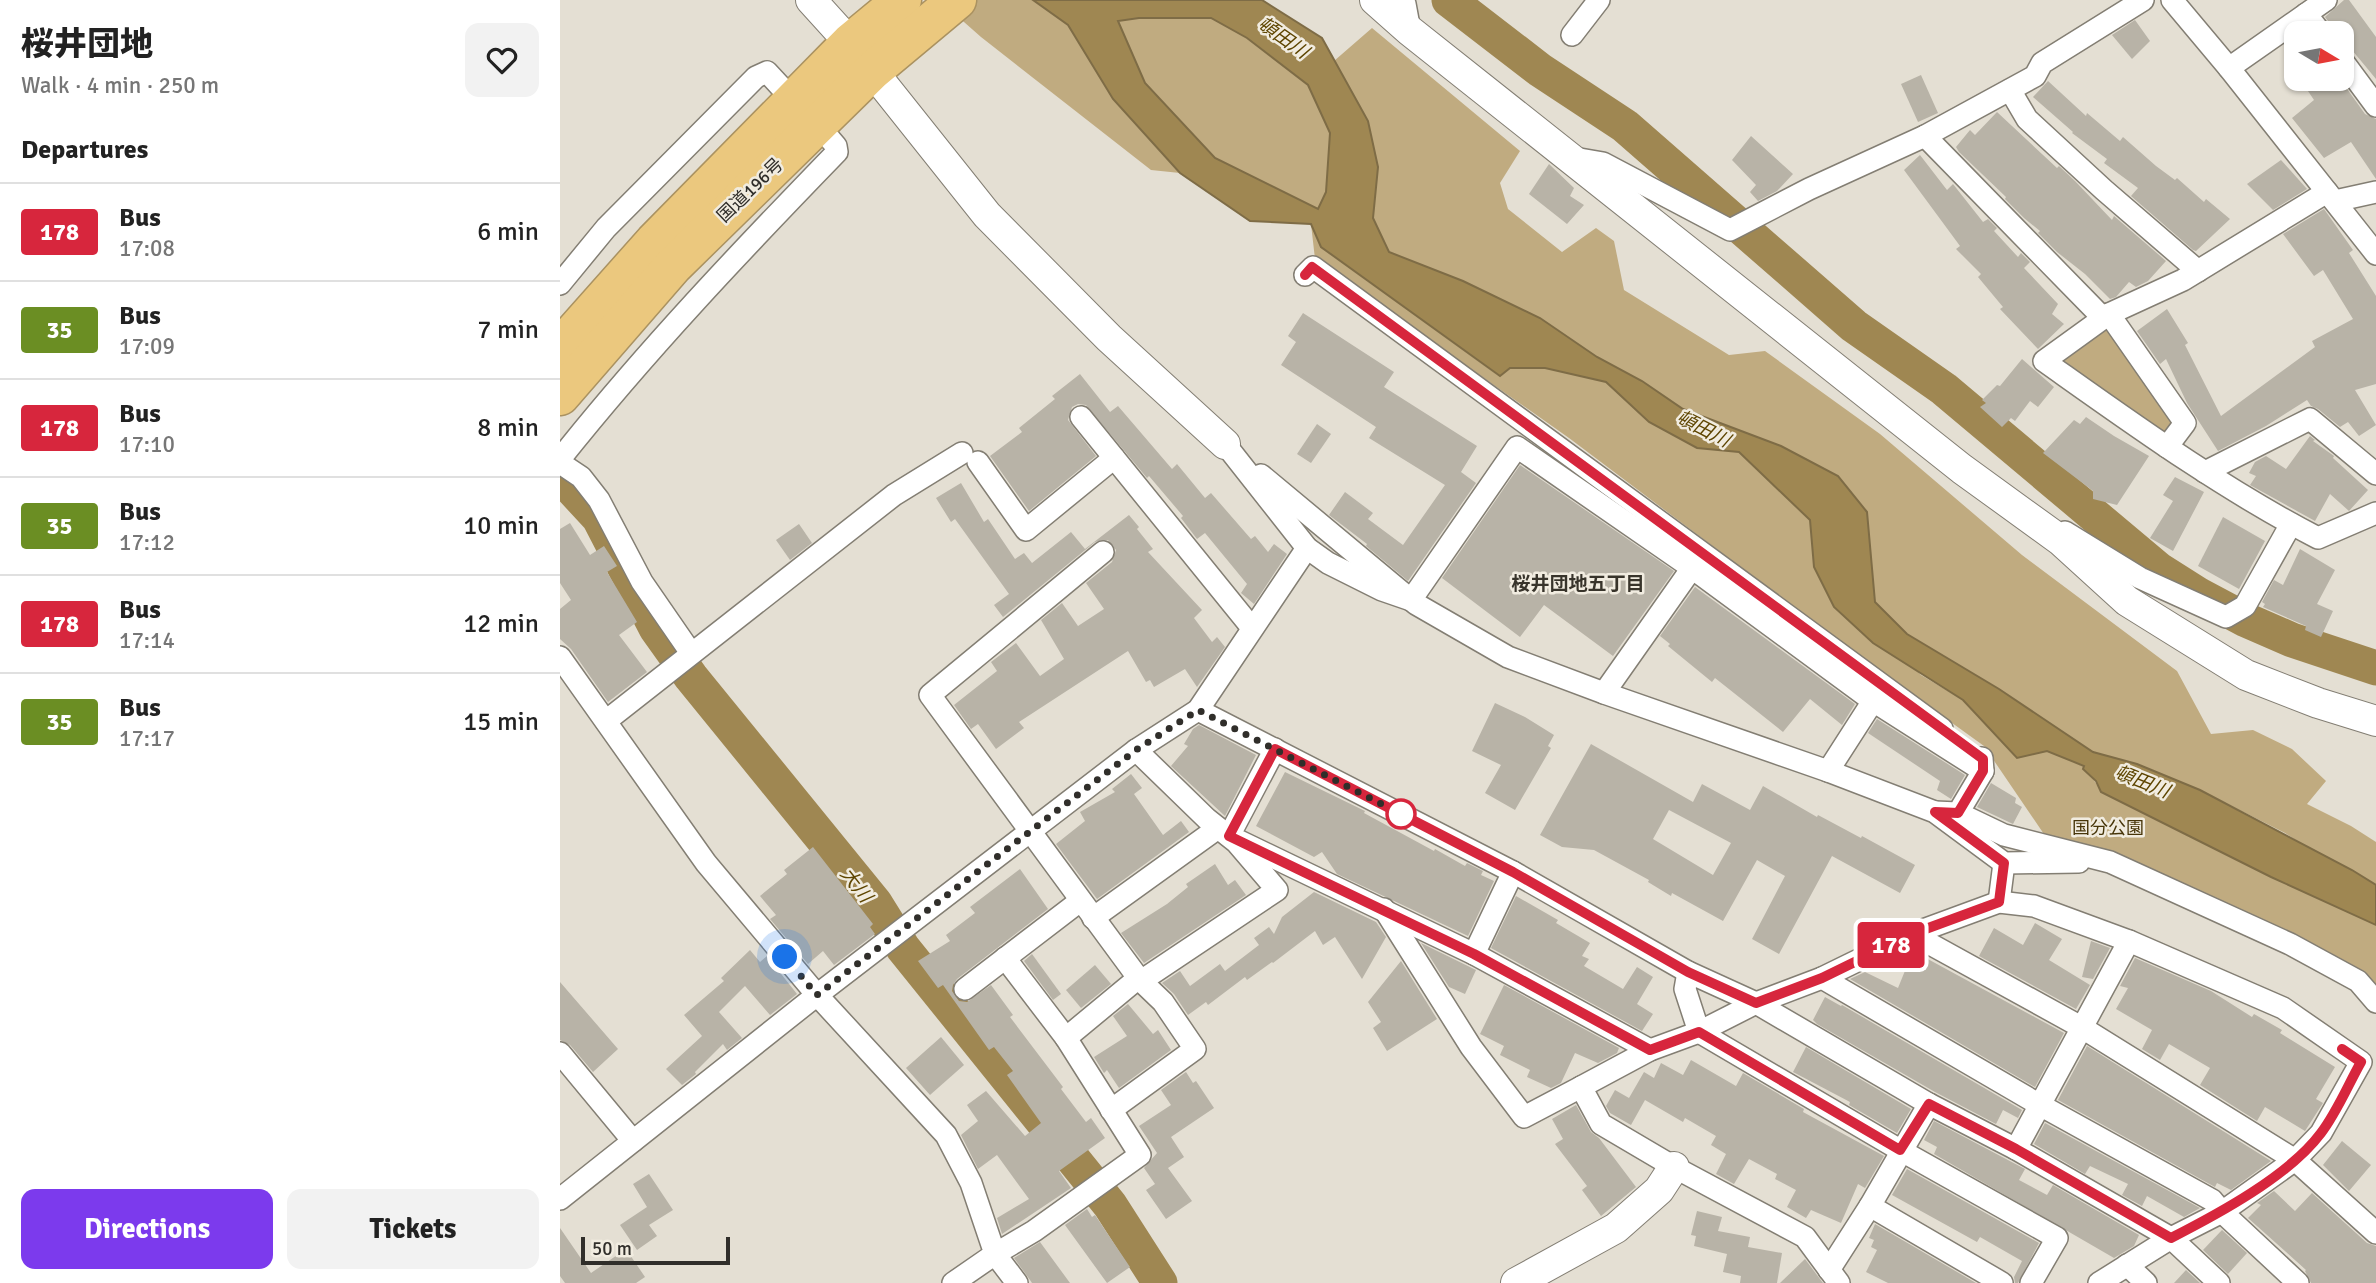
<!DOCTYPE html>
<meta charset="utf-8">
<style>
body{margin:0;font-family:Signika,"Noto Sans JP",sans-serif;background:#f2f2f2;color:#222;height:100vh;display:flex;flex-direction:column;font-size:26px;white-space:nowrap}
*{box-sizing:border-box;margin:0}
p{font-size:23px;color:#767676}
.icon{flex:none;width:38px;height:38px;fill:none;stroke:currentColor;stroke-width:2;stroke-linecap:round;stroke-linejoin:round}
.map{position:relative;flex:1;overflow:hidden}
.details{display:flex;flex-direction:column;background:#fff;width:560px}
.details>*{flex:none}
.badge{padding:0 14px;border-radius:5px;font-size:24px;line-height:46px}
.needle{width:46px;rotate:100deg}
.tools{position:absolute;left:1724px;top:21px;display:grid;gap:14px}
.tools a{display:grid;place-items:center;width:70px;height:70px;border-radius:14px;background:#fff;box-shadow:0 2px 5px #0004;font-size:35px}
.scale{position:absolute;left:21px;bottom:18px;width:149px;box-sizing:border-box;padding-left:7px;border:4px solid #302e2a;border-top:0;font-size:19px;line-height:24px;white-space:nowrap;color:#302e2a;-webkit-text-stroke:5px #f1ece0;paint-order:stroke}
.you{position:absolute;width:35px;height:35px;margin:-18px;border:5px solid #fff;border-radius:50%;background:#1a73e8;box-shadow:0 0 0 10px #1a73e833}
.map>.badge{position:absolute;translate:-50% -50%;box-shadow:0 0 0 4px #fff}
h2{padding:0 21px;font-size:26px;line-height:63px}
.round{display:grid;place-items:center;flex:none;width:74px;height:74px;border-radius:14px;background:#f2f2f2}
.summary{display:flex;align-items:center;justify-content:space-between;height:119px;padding:0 21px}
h1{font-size:33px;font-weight:800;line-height:52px}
.action{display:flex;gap:14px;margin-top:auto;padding:14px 21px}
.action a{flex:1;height:80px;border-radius:14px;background:#7c3aed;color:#fff;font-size:28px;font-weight:800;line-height:80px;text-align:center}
.action a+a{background:#f2f2f2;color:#222}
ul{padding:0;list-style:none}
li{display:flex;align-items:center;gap:21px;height:98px;padding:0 21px;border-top:2px solid #e0e0e0}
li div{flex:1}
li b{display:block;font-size:26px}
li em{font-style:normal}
li .badge{min-width:77px;font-weight:700;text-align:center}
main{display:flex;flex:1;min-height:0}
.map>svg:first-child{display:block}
.green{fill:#c0ab80}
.water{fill:#9f8752;stroke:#7e6c46;stroke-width:2;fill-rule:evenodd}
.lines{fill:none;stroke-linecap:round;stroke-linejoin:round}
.river{stroke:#9f8752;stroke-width:35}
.building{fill:#b8b3a7;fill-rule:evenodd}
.street-casing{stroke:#837e73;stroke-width:24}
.secondary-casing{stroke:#837e73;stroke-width:32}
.highway-casing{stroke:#aa9261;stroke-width:41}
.street{stroke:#fff;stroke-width:21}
.secondary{stroke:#fff;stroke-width:30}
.highway{stroke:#ebc87e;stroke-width:38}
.line-casing{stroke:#fff;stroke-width:16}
.line{stroke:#d7263d;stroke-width:10}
.walk{stroke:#302e2a;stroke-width:7;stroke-dasharray:0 12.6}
.stop-dot{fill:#fff;stroke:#d7263d;stroke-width:3.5}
.labels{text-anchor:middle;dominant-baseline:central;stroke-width:5;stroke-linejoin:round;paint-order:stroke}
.street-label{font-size:18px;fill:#302e2a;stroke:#f1ece0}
.park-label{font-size:18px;fill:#473509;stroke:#f1ece0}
.water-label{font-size:19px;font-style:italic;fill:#5e4500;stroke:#f1ece0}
.neighbourhood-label{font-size:19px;font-weight:bold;fill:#38342b;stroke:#f1ece0}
</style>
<main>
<section class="details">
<div class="summary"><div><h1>桜井団地</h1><p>Walk · 4 min · 250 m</p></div><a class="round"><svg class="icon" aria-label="heart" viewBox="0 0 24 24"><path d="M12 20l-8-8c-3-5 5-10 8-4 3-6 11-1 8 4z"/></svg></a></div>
<h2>Departures</h2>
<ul>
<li><span class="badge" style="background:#d7263d;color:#fff">178</span><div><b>Bus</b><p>17:08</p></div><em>6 min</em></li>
<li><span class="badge" style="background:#6b8e23;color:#fff">35</span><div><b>Bus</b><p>17:09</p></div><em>7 min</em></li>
<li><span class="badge" style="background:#d7263d;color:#fff">178</span><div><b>Bus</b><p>17:10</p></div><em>8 min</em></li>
<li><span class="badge" style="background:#6b8e23;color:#fff">35</span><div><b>Bus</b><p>17:12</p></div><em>10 min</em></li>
<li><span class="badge" style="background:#d7263d;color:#fff">178</span><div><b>Bus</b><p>17:14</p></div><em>12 min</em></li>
<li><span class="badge" style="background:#6b8e23;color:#fff">35</span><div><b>Bus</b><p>17:17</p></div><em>15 min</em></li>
</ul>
<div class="action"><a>Directions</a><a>Tickets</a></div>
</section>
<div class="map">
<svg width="1816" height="1283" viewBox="0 0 1816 1283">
<rect width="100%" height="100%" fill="#e4dfd3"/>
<!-- green -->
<g class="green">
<polygon points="379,0 473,0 508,25 553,99 620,173 591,170 421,37"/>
<polygon points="578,18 651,18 687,38 748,85 770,132 766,192 758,209 655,158 585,83 557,20"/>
<polygon points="812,28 960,151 940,183 948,209 1002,252 1036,228 1054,241 1064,290 1169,355 1205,351 1320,434 1462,555 1617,671 1651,734 1693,730 1732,749 1766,781 1747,804 1791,826 1816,842 1816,890 1725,833 1640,790 1577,764 1533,752 1439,689 1347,634 1315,602 1307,512 1221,446 1123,409 1082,381 1037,357 980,318 903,281 829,252 813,218 818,167 808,121 774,61"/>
<polygon points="751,224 762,247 939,376 950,368 985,368 1046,382 1089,422 1182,450 1250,520 1254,567 1361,675 1403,700 1457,758 1487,751 1524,766 1542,792 1711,877 1816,925 1816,992 1490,843 1424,746 1284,645 1009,438 755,259"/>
<polygon points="1548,321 1615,423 1604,439 1494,362"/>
</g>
<!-- water -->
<path class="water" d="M473,0H702L762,38L808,121L818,167L813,218L829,252L903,281L980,318L1037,357L1082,381L1123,409L1221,446L1278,476L1307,512L1315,602L1347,634L1439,689L1533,752L1577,764L1640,790L1792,870L1816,885V925L1711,877L1541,792L1536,781L1523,769L1524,766L1487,751L1457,758L1403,700L1313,643L1274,607L1254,567L1250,520L1179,452L1137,448L1089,422L1046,382L985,368H950L940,376L761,247L751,224L690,221L620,173L553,99L508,25ZM579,18H651L687,38L748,85L770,133L766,192L758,209L655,158L585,83L558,21Z"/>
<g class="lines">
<!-- river -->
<g class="river">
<polyline points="889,0 980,70 1065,126 1294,326 1384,389 1598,569 1639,595 1686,620 1732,640 1816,668"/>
<polyline points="4,480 39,518 96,628 131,677 315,903 343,948 550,1205 600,1283"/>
</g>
</g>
<!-- building -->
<g class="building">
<polygon points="1784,0 1789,0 1816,37 1816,79 1782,38 1782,33 1777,33 1765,17"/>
<polygon points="1575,20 1590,41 1572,59 1552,35"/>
<polygon points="1361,75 1378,113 1358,122 1341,84"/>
<polygon points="1740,79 1780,79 1805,114 1816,119 1816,179 1791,142 1764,158 1732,118 1754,100"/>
<polygon points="1488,81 1526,116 1527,113 1560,141 1563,137 1596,166 1615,180 1617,178 1644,202 1646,199 1670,219 1636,251 1633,250 1571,196 1578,188 1544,163 1547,159 1512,133 1513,132 1473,97"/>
<polygon points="1437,112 1497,168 1499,166 1515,181 1552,220 1554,216 1606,261 1588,281 1576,287 1569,282 1556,297 1550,299 1525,274 1497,252 1478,233 1480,231 1464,218 1445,199 1446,197 1399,152 1396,147 1410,130 1415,135"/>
<polygon points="1191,136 1233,174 1217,191 1198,201 1190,192 1196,185 1172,160"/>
<polygon points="1360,155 1387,190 1393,184 1423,222 1428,219 1437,228 1434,231 1458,257 1461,253 1470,262 1464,268 1498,304 1492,314 1504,324 1478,349 1440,309 1443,307 1418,277 1421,274 1396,249 1400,246 1344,170"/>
<polygon points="1721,160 1747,189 1713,210 1687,184"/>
<polygon points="989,164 1014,188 1010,196 1024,205 1007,224 969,194"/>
<polygon points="1764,209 1793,250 1789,253 1816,296 1816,384 1795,390 1816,425 1799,436 1788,422 1780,427 1758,409 1751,406 1747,400 1706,426 1658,451 1627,403 1606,359 1600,364 1577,331 1607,309 1628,343 1625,345 1661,416 1755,347 1752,341 1793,319 1763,270 1754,276 1723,234"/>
<polygon points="743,313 834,372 824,387 917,446 901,472 916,483 848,581 806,546 807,544 769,515 785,492 813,513 808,519 843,545 885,485 809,438 816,427 721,365 736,342 728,336"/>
<polygon points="1462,359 1494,387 1478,407 1470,401 1455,421 1451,418 1442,427 1420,407 1426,403 1422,400 1437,385 1440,386"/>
<polygon points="520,374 550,412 558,406 612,469 617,464 645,498 651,493 691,539 695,536 708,552 714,544 727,554 694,604 681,593 687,584 645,533 637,539 621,518 623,516 589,476 587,478 526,405 518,404 512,407 508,420 536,456 469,511 430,456 462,432 459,428 495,399 492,396"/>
<polygon points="1526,417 1554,436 1589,456 1557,505 1533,499 1533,491 1483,453 1514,420 1520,424"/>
<polygon points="757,424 771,434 751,463 737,454"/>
<polygon points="1750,436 1755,440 1753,441 1774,456 1773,458 1808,490 1789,511 1770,494 1755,521 1690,485 1696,476 1689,473 1695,462 1706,456 1726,469"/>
<polygon points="960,465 1114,571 1053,656 984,605 960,637 882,578"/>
<polygon points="1615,477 1644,492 1613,551 1590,538 1613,501 1603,495"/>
<polygon points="401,483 424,522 428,519 455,559 464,553 472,563 511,532 525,549 569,515 579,527 577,529 593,549 588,552 642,610 634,618 652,642 657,637 665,647 637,687 625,669 594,687 590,680 586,682 568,651 459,722 464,728 436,749 418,724 411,729 394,705 437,671 431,662 456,643 480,676 504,659 481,620 502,603 518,626 544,609 526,583 552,562 556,550 548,540 535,542 443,617 434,605 449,594 395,519 391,522 376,498"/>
<polygon points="1663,517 1705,541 1679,589 1638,566"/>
<polygon points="10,523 30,555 44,546 57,566 47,572 77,622 59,635 87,672 48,702 11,649 0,639 0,609 11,600 0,583 0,529"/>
<polygon points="239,524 252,543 230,560 216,540"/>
<polygon points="1740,549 1775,570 1757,604 1773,611 1761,637 1745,630 1746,626 1703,607 1705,604 1702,602 1714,580 1723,585"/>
<polygon points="1135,587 1295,704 1282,725 1250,699 1223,732 1155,678 1152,682 1108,646 1110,644 1100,636"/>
<polygon points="935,703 965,717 994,735 988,746 991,748 955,810 925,793 941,765 912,751"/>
<polygon points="1317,719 1405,775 1391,799 1377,790 1380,781 1308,733"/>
<polygon points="639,725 696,755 665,816 611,766 628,746 624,744 633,729"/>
<path d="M1031,744L1133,802L1142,784L1190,810L1203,786L1257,817L1258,815L1301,838L1302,836L1355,865L1340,893L1272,856L1219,954L1192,939L1225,876L1197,860L1163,921L1112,893L1111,896L1088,882L1089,880L1034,850L1002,847L980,835ZM1109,810L1171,843L1153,875L1093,839Z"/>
<polygon points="725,772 805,811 804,813 874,851 875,849 905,866 907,863 923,871 921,875 934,881 908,936 777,874 762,852 754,857 696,826"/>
<polygon points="571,774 582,788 574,794 603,835 621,821 629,832 537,899 496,844 525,821 520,812 555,792 552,789"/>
<polygon points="1431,783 1456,798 1455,803 1462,807 1453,824 1417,807"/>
<polygon points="253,847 313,924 310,927 315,934 274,965 263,951 248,964 210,919 216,915 200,896 227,874 224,870"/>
<polygon points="655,864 668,885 675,880 686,895 584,963 561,933 607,904 628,887 626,884"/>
<polygon points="460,869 488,909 397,979 393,985 392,991 399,1001 407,1002 431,985 453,1015 450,1017 503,1087 501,1089 526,1122 531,1118 545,1138 499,1171 511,1188 442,1234 437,1218 469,1199 437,1155 418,1169 401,1135 418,1121 407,1105 426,1091 465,1136 481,1123 447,1075 453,1071 434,1047 429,1050 383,985 378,988 358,961 390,941 386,935 415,913 410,907"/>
<polygon points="754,892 816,922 826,937 802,979 775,937 763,945 755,931 713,963 712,962 687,980 685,977 648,1005 646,1002 628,1015 614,994 602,983 620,971 630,986 660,964 665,971 699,945 694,938 709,927 714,934 722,917"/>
<polygon points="956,896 998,920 996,923 1030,943 1022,956 1029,959 1024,966 1063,989 1077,967 1093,977 1077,1004 1093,1014 1082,1031 931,948"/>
<polygon points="1475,923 1502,939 1489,960 1530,985 1516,1009 1419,956 1434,928 1463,945"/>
<polygon points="1531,941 1550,948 1533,979 1522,977"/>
<polygon points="861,943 916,970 905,994 889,987"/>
<polygon points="190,950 200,962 207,956 237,994 210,1015 185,986 159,1012 182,1038 167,1050 163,1044 135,1072 136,1074 122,1085 106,1069 142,1036 124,1015 164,981 161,978"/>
<polygon points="1353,951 1504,1033 1475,1087 1290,979 1305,972 1338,988"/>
<polygon points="472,954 501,994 493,1000 464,961"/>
<polygon points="1575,958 1651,991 1692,1017 1694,1014 1722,1030 1720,1033 1775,1067 1756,1099 1763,1103 1745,1131 1705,1107 1697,1121 1640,1085 1650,1068 1609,1044 1600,1060 1582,1049 1592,1030 1556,1009 1568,988 1560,986"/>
<polygon points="841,961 877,1019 827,1051 813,1028 821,1022 808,1002"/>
<polygon points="535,965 551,984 521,1008 506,990"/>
<polygon points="0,982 58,1049 33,1072 10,1045 0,1040"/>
<polygon points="944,985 1059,1048 1057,1053 1038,1063 1015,1053 1001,1083 991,1088 967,1077 970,1070 940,1055 944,1046 920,1034"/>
<polygon points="1265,997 1281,1006 1282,1005 1462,1110 1458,1118 1443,1110 1436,1124 1375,1092 1257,1024 1253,1020"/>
<polygon points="568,1004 593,1034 598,1030 611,1050 559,1088 547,1070 544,1073 534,1057 567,1036 553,1016"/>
<polygon points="381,1037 404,1065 370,1095 346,1068"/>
<polygon points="1527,1046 1711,1161 1671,1190 1657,1183 1655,1187 1498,1100"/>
<polygon points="1246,1047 1351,1109 1337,1133 1289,1105 1290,1102 1233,1072"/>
<polygon points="1131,1060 1176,1086 1183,1073 1244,1109 1243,1112 1324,1156 1305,1188 1298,1184 1281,1223 1251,1210 1246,1218 1227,1207 1236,1190 1215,1179 1217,1174 1189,1159 1174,1184 1156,1174 1166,1154 1151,1145 1156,1136 1125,1118 1123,1122 1085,1100 1071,1125 1050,1113 1046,1106 1055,1090 1069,1098 1084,1072 1094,1078 1101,1063 1123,1075"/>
<polygon points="626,1072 633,1083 636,1081 654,1108 611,1137 624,1157 608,1168 632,1201 606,1219 586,1190 595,1184 584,1168 597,1153 579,1126 611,1105 601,1090"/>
<polygon points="1016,1105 1031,1132 1039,1138 1076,1187 1041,1216 1022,1190 1027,1186 995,1144 1003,1139 992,1119"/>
<polygon points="1374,1121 1465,1169 1459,1180 1487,1195 1493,1185 1579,1235 1574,1246 1554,1258 1374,1154 1377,1147 1364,1140"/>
<polygon points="1485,1123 1640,1208 1624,1217 1587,1196 1582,1206 1562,1195 1568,1184 1530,1166 1525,1174 1474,1144"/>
<polygon points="1782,1141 1811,1165 1789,1191 1763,1165"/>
<polygon points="1347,1169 1479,1243 1458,1283 1455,1283 1454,1277 1462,1261 1420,1237 1417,1242 1332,1195"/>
<polygon points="89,1174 113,1210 89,1225 97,1236 77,1250 60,1225 87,1207 73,1184"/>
<polygon points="1714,1191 1735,1211 1752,1193 1807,1243 1816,1246 1816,1283 1751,1283 1745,1271 1746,1270 1688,1218 1701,1205 1697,1203"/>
<polygon points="527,1209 532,1217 535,1215 570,1267 547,1283 505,1225"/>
<polygon points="1137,1211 1162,1217 1158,1231 1190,1237 1188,1247 1222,1253 1217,1283 1180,1283 1181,1276 1163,1272 1167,1254 1134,1246 1136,1236 1131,1235"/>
<polygon points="1315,1224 1416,1283 1328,1283 1306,1272 1317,1250 1311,1247 1314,1240 1309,1238"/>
<polygon points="0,1228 31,1273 66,1249 85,1277 76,1283 5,1283 0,1276"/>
<polygon points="1662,1230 1687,1253 1668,1274 1643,1250"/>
<polygon points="480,1242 510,1283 472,1283 470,1280 454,1258"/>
<polygon points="1245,1259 1263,1283 1220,1283"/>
<polygon points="1626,1270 1640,1283 1614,1283"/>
</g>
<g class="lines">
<defs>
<g id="street">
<polyline points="842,0 845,4 850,31"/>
<polyline points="1612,0 1669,68 1816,254"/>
<polyline points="1746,14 1761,33"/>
<polyline points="1012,35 1039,0"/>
<polyline points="1782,60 1816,106"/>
<polyline points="1669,68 1766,0"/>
<polyline points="1450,90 1467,119 1544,190 1638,271"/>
<polyline points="1365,136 1543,318"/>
<polyline points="1014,158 1043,163 1170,230 1249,189 1365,136 1475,76 1482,63 1583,0"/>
<path d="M1767,192L1623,280L1549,314L1484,361C1573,424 1661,488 1758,538L1816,513"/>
<polyline points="1775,201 1816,192"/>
<polyline points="745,275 753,267 1382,729"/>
<polyline points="0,284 46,228 196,77 207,72 220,86"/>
<polyline points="1549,314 1625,423 1607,447"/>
<polyline points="521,417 692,628"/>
<polyline points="665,444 747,548 768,563 822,590 851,600 957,447 1132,568 1313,701 1423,771"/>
<path d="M0,459C86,351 181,251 277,152L276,146L270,139"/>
<polyline points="418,462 466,530 554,458"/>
<polyline points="0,463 21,477 39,500 82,582 131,653"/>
<polyline points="1645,472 1750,419 1816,474"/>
<polyline points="701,475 856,604 948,657 1044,693 1132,568"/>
<polyline points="1505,532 1580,578 1666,617 1685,606 1731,524"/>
<polyline points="543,552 370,695 579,979 603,1002 635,1049 551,1110"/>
<polyline points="0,657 146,863 257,995 386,1135 411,1183 435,1254 393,1283"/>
<polyline points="1044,693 1268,771 1313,701"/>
<polyline points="638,710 953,872 1128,972 1196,1003 1369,1104 1456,1149 1611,1238 1659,1283"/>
<polyline points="46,721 334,495 402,453"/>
<polyline points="715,749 669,836 914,954 1090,1050"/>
<polyline points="1268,771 1375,812 1444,863 1519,862"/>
<polyline points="1375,812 1398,813 1423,771 1422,758"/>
<polyline points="1398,813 1444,835 1550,862 1730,944 1798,981 1816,1002"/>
<polyline points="1439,902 1444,863"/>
<polyline points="824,909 911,1047 964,1117 1021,1087"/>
<polyline points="533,918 658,828"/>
<polyline points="1352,934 1521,1027 1735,1160 1761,1133 1801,1062 1723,1008 1569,941"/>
<polyline points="914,954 953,872"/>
<polyline points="445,958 506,1038"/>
<polyline points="1128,972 1125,989 1139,1032 1340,1150 1497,1238 1471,1283"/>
<polyline points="1262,978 1352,934 1439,902 1474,906 1569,941 1456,1149"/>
<polyline points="405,989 520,901"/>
<polyline points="0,1053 73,1141"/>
<polyline points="0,1199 257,995 576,750 638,710 747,548"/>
<polyline points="1310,1206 1442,1283"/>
<polyline points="1567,1265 1586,1283"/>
<polyline points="1269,1270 1310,1206 1369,1104"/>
<polyline points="457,1283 435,1254 474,1231 580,1155 506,1038 576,980 587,977 717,890 676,842 647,819 576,750"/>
<polyline points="1279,1283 1245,1237 1114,1167 1041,1124 1021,1087 1090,1050 1139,1032 1196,1003 1262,978 1480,1105 1652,1200 1662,1212 1738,1283"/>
<polyline points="1539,1283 1611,1238 1662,1212 1735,1160 1816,1233"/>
</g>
<g id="secondary">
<polyline points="251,0 290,43 427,215 549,338 665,444"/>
<polyline points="815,0 850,31 1402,469 1500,540 1567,601 1686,675 1758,703 1816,721"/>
<polyline points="956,1283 1056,1228 1099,1190 1114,1167"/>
</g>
<g id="highway">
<polyline points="0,348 94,242 290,43 342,0"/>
<polyline points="0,396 113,266 312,71 397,0"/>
</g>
</defs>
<!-- street casing -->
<use href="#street" class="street-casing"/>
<!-- secondary casing -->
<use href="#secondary" class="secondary-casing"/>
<!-- highway casing -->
<use href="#highway" class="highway-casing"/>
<!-- street -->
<use href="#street" class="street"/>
<!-- secondary -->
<use href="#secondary" class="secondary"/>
<!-- highway -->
<use href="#highway" class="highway"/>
</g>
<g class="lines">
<defs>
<path id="line" d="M745,275L752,267L1423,759V771L1398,813L1375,812L1444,863L1439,902L1352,934L1262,978L1196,1003L1128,972L953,872L715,749L669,836L914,954L1090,1050L1139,1032L1340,1150L1369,1104L1456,1149L1611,1238C1658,1214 1729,1176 1761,1133C1777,1112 1788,1085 1801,1062L1782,1049"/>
</defs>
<!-- line casing -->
<use href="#line" class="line-casing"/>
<!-- line -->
<use href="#line" class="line"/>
<!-- walk -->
<polyline class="walk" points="225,957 257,995 576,750 638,710 841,814"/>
</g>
<!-- markers -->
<circle class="stop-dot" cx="841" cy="814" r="14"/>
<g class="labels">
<!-- street labels -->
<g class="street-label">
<text transform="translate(190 190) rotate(-44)">国道196号</text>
</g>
<!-- park labels -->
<g class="park-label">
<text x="1548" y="828">国分公園</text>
</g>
<!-- water labels -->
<g class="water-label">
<text transform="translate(723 38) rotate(35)">頓田川</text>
<text transform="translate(1143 429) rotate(27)">頓田川</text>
<text transform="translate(1582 782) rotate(22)">頓田川</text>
<text transform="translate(296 885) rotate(52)">大川</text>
</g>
<!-- neighbourhood labels -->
<g class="neighbourhood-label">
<text x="1018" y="584">桜井団地五丁目</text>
</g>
</g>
</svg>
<div class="tools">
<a><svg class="needle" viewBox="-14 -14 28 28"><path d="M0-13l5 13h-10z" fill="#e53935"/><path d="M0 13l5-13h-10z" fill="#767676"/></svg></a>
</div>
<div class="scale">50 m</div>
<div class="you" style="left:225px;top:957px"></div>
<b class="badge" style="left:1331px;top:945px;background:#d7263d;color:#fff">178</b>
</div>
</main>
